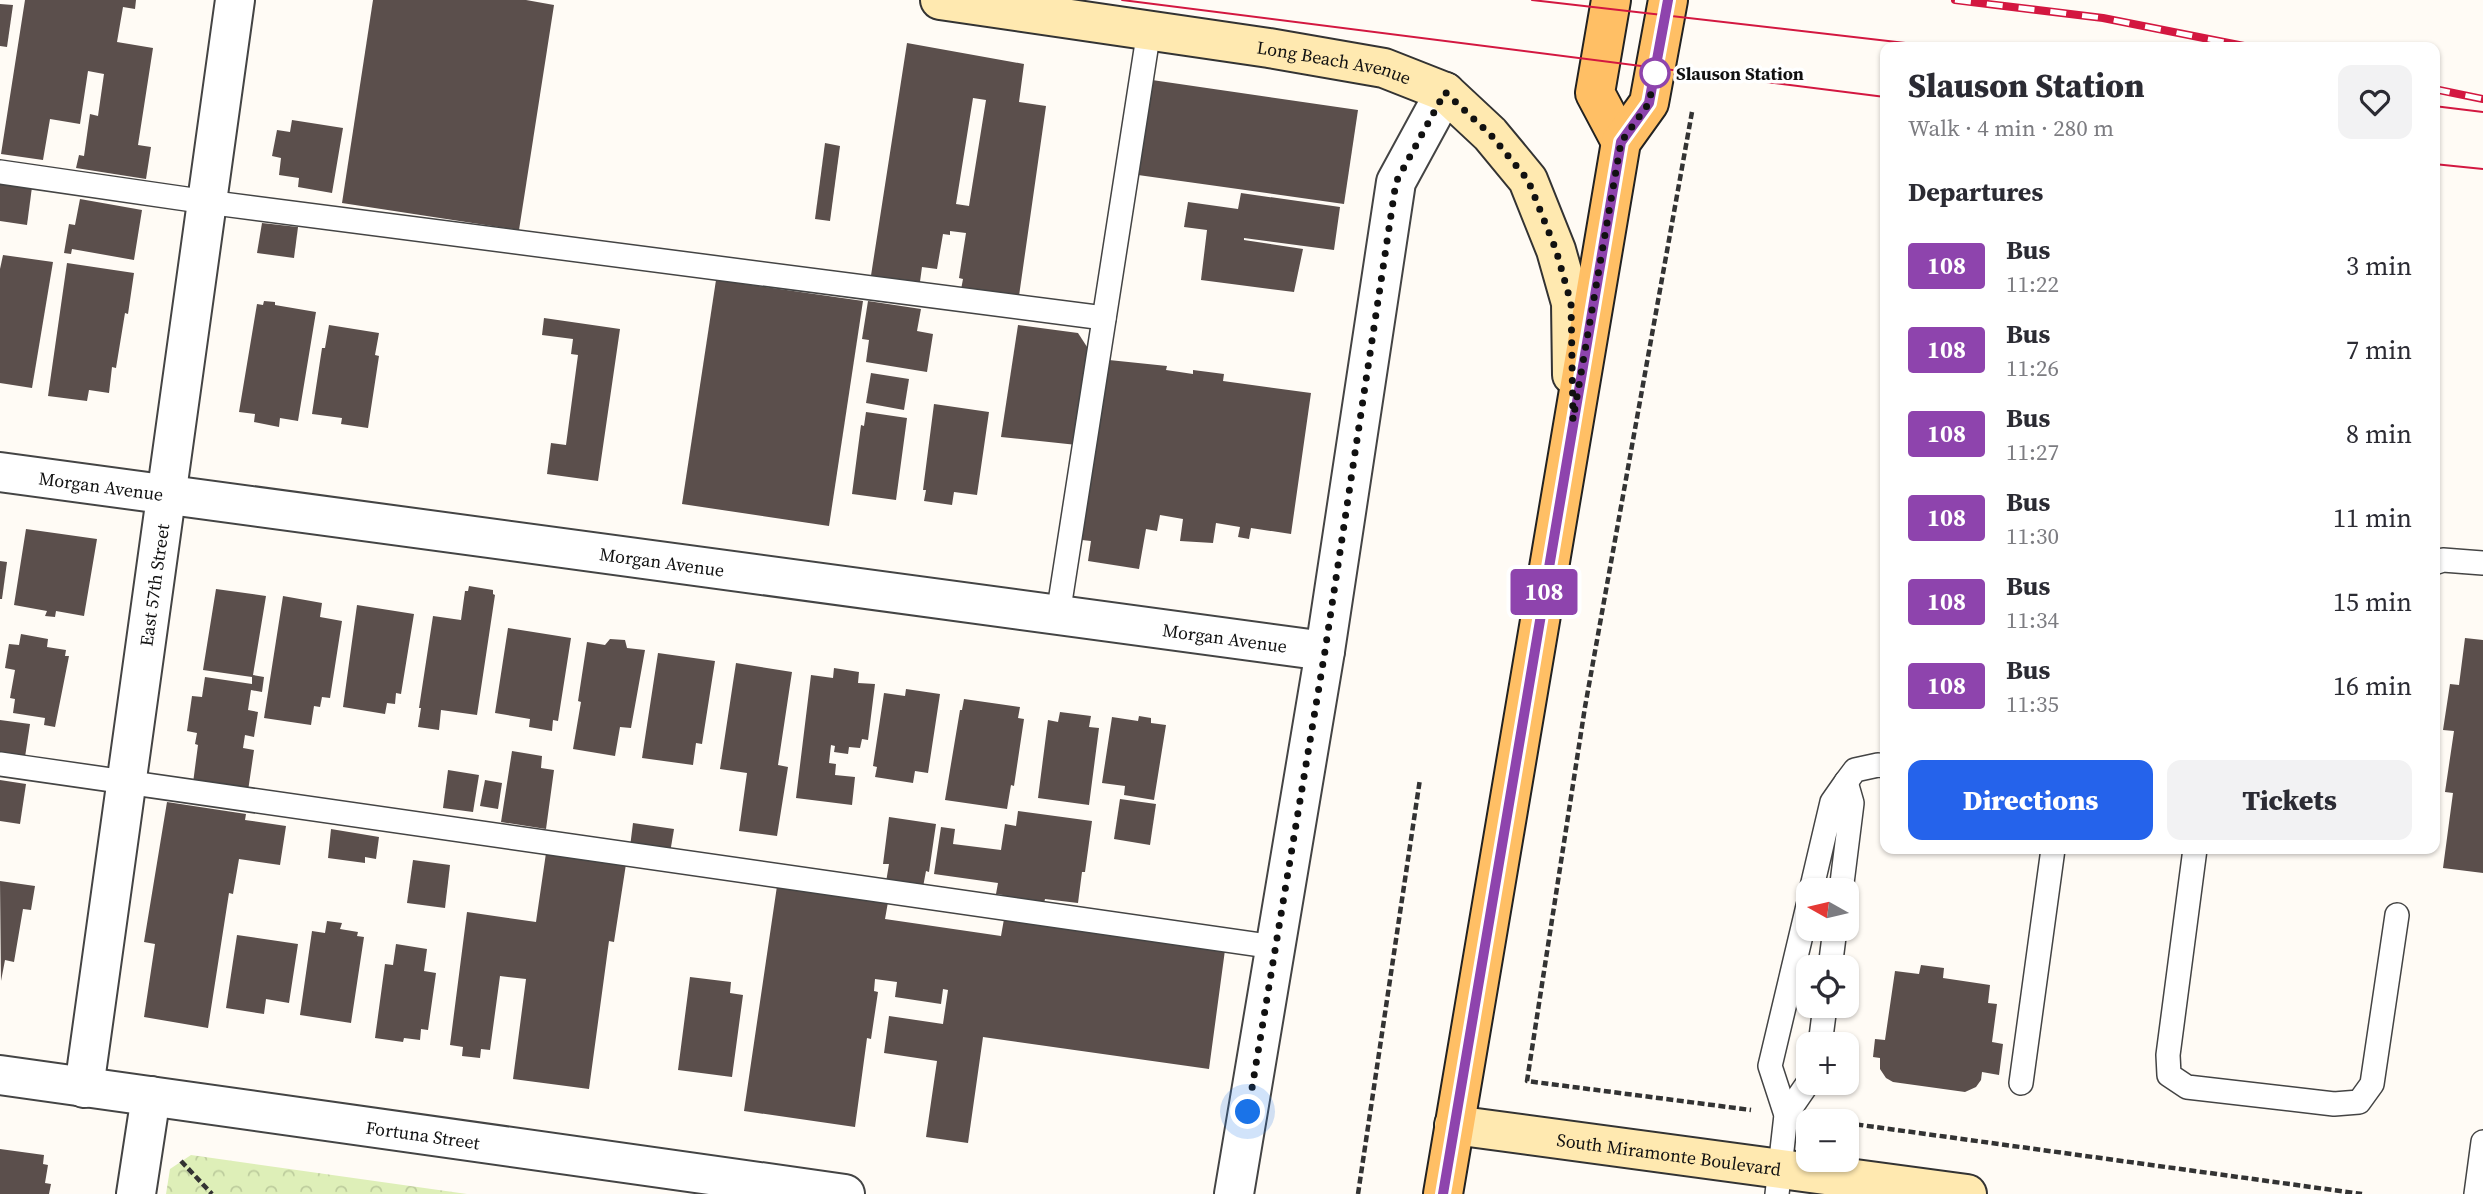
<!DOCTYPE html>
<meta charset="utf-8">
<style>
body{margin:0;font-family:"Source Serif 4",serif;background:#f2f2f3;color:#2b2b33;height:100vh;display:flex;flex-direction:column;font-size:26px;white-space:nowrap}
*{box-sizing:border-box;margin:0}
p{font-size:23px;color:#7c7c81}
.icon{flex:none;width:38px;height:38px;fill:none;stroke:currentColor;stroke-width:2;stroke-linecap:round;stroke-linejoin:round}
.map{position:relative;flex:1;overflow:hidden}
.panel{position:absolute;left:1880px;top:42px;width:560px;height:812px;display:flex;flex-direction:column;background:#fff;border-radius:14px;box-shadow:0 2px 5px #0004}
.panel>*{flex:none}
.badge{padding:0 14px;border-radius:5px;font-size:24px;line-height:46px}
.needle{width:46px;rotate:278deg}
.fabs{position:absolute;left:1796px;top:878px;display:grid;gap:14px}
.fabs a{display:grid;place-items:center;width:63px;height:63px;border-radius:14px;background:#fff;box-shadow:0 2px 5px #0004;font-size:35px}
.you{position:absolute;width:35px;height:35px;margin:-18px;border:5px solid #fff;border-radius:50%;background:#1a73e8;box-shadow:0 0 0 10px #1a73e833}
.map>.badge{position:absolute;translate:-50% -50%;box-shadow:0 0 0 4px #fff}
h2{padding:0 28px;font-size:26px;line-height:63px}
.round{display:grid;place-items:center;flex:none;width:74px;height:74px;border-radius:14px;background:#f2f2f3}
.overview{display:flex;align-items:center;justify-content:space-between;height:119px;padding:0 28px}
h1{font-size:33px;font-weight:800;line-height:52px}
.button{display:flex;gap:14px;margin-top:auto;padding:14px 28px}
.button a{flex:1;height:80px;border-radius:14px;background:#2563eb;color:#fff;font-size:28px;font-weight:800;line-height:80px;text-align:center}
.button a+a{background:#f2f2f3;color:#2b2b33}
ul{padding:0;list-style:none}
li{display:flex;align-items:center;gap:21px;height:84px;padding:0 28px}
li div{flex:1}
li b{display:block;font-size:26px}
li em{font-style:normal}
li .badge{min-width:77px;font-weight:700;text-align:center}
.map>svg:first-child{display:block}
.park{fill:url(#park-crowns)}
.building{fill:#5b4f4c;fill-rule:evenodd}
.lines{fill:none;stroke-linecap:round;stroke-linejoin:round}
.lane-casing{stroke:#444;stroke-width:26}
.street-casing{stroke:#444;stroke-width:42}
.secondary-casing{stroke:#333;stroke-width:42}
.primary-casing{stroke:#222;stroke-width:42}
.path{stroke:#333;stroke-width:4.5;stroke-dasharray:7 3.5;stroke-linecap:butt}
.lane{stroke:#fff;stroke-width:23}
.street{stroke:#fff;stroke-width:38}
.secondary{stroke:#ffe9b0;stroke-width:38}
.primary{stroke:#ffbf65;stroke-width:38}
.tram{stroke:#d31740;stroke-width:2}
.rail-casing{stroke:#d31740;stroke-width:8}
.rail{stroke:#fff;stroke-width:5;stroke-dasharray:16;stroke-linecap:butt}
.line-casing{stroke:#fff;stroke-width:16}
.line{stroke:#8e44ad;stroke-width:10}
.walk{stroke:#111;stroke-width:7;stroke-dasharray:0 12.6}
.stop-dot{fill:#fff;stroke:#8e44ad;stroke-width:3.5}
.labels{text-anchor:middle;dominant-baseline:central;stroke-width:7;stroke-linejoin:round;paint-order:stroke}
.street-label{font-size:18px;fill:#111;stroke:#fff}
.stop-label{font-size:18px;font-weight:bold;fill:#111;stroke:#fff;text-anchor:start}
</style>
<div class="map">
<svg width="2483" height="1194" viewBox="0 0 2483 1194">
<defs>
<pattern id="park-crowns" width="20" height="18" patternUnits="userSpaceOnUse" patternTransform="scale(1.75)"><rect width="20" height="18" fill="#deefb8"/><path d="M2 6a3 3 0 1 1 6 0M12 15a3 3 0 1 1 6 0" fill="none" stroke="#bdcc9d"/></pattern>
</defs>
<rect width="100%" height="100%" fill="#fffbf5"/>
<!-- park -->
<polygon class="park" points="191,1155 467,1194 166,1194 170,1169"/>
<!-- building -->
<g class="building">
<polygon points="25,0 136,0 135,9 123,7 117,42 153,48 138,145 151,147 146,179 76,168 79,155 84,156 90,114 98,116 104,74 88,71 80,124 50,119 43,160 1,154"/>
<polygon points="373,0 526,0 554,5 519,230 342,203"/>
<polygon points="0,4 13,5 7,47 0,46"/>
<path d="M907,43L1024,64L1019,102L1046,106L1018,303L960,295L963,279L959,278L966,233L950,231V235L943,234L937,269L922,267L919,289L870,282ZM973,98L986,100L969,206L956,204Z"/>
<polygon points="1152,80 1358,110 1344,204 1138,175"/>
<polygon points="292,120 343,128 332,193 298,187 299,178 279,175 281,158 272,156 277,130 290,132"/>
<polygon points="825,143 840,146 830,221 815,219"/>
<polygon points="0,183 32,187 27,225 0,221"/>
<polygon points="1241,193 1340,207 1334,250 1244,238 1244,240 1303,249 1294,292 1201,280 1207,230 1184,227 1188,202 1238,209"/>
<polygon points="80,199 142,210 134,260 72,249 71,254 64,253 69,224 75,225"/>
<polygon points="262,223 298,227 294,258 257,253"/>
<polygon points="3,255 53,262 32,388 0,383 0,269"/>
<polygon points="67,263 134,273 128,314 125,313 116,368 112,367 109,393 89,390 87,401 48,396"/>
<polygon points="716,280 863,301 829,526 682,504"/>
<polygon points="264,301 275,302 275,305 316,312 298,421 280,418 279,427 254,422 255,414 239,412 257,304 263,305"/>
<polygon points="868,301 921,309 917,331 933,334 927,372 866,362 869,340 862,339"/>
<polygon points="544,318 620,329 598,481 547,474 551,443 566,445 578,355 571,354 573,339 542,335"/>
<polygon points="329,325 379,333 375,355 379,356 368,428 341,424 342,418 312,414 322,348 325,348"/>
<polygon points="1018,325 1078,333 1091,353 1077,445 1001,437"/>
<polygon points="1109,360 1167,366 1166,370 1193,374 1193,370 1224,374 1223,381 1311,393 1291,534 1251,528 1249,539 1238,537 1240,527 1216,523 1213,543 1180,541 1183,519 1160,515 1157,531 1146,529 1139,569 1088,561 1091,541 1082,540"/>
<polygon points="871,373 909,379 904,410 866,403"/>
<polygon points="934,404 989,412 977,495 954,492 952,505 924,501 926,490 923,490"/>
<polygon points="866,412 907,418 896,500 852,494 861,425 864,426"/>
<polygon points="26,529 97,539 84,616 56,611 55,617 45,616 47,611 14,605"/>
<polygon points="0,561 7,562 2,599 0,599"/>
<polygon points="469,586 493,590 493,594 495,595 477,715 441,710 439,730 418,727 421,708 419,708 433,616 461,620 465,591 468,591"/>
<polygon points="216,589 266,596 253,675 264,677 262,692 251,690 248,710 258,712 254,737 245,735 243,748 254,750 248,791 193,783 198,745 195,744 197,733 187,731 192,696 202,697 205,677 252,684 252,677 203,670"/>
<polygon points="283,596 322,603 320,617 342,621 330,698 322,697 320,707 314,706 311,725 264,718"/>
<polygon points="357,605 414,614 401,694 396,693 395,704 387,703 385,714 343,707"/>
<polygon points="508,628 571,638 558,721 553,720 552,731 529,727 530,719 495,713"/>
<polygon points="21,634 48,639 47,647 66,650 65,656 69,656 55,727 44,725 45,718 13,713 15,699 10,698 15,670 5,668 9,644 19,645"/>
<polygon points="2465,638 2483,640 2483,873 2443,868 2453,793 2445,792 2454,731 2443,730 2450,684 2459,685"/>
<polygon points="610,639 625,640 627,648 645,650 631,728 620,727 615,756 573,749 581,702 578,701 587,642 605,645"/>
<polygon points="658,653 715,661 702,744 696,743 693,765 642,758"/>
<polygon points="736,663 792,672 778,765 788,767 777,836 739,831 747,773 720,769"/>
<polygon points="834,668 859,672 858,683 875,684 868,740 862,739 860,748 849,747 848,754 834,752 835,746 831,745 829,763 836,764 835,775 855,777 852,805 796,798 811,675 833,678"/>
<polygon points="906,689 940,694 928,773 915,771 913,783 875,777 877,767 873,766 884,693 905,696"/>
<polygon points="964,699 1020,707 1018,718 1024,719 1014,786 1011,785 1007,809 945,800 960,710 962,710"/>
<polygon points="1060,712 1091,716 1089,727 1099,728 1089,805 1038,798 1048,720 1058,722"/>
<polygon points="1139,716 1151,718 1151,723 1166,725 1154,800 1124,795 1125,786 1102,783 1112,717 1138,721"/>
<polygon points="0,720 30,724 25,757 0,754"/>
<polygon points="512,751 542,756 541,768 554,770 546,829 501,822"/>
<polygon points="448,770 479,775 473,812 443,808"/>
<polygon points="0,780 26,784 20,824 0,821"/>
<polygon points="485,780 502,783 498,809 480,806"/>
<polygon points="1120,799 1156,804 1150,845 1114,839"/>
<polygon points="167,802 246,814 245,820 286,826 280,865 239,859 233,894 229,893 208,1028 144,1017 155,944 144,942"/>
<polygon points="1018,811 1092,821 1085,872 1082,872 1078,903 1045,899 1044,903 1003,898 1003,895 996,894 998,883 934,874 941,827 955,829 953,844 1001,850 1005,824 1016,826"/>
<polygon points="889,817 936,824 929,872 926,871 923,887 886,882 889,864 883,864"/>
<polygon points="633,823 674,829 670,853 630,847"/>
<polygon points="331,829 379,837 376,859 365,857 365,863 328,858"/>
<polygon points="546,853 626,864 614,942 609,941 589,1089 513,1079 526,979 500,976 490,1050 481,1049 480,1058 462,1056 463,1047 450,1045 467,912 536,922"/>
<polygon points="413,860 450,865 445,908 407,903"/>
<polygon points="0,881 35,886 31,910 23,909 14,962 5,960 1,981"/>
<polygon points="777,886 888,902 885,919 1001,936 1004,919 1225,950 1209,1069 983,1037 968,1143 926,1137 937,1061 884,1053 889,1016 943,1024 948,990 943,989 941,1004 895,997 897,982 875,979 874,991 878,992 871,1039 867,1038 855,1127 744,1111"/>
<polygon points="327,921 342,923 340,929 358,932 357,936 364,937 351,1023 300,1015 312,931 325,933"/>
<polygon points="237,935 298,944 289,1003 266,999 264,1014 226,1008"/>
<polygon points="396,944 427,949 424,971 436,973 428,1030 421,1029 420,1040 404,1038 403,1042 375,1038 385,964 393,965"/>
<polygon points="1921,965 1944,968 1943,978 1990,985 1988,1003 1997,1004 1992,1042 2003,1044 1999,1075 1982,1072 1981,1080 1976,1087 1965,1092 1893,1082 1886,1078 1880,1069 1880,1058 1873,1057 1875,1039 1885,1040 1895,971 1919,974"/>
<polygon points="690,977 731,982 730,993 743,995 732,1077 678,1070"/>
<polygon points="0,1149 44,1155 43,1164 48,1165 45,1183 51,1184 49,1194 0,1194"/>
</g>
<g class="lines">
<defs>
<g id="lane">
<polyline points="0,172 207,202 1104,318"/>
<polyline points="2434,563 2443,560 2483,563"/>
<polyline points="1058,615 1149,30"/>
<polyline points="0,764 1275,947"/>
<polyline points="1846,782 1855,770 1878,765 1885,766"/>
<polyline points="2195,849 2168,1055 2169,1075 2187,1087 2334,1104 2359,1102 2372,1084 2397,915"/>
<polyline points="1811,891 1832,802 1846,782 1852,803 1841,891"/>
<polyline points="1830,968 1835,929"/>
<polyline points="1820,1045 1825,1006"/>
<polyline points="2021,1083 2053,849"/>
<polyline points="1786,1115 1808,1083"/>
<polyline points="1777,1194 1786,1115 1770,1066 1808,906"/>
<polyline points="2476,1194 2483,1142"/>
</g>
<g id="street">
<path id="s1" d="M0,472L1325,651"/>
<path id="s2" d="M0,1075L845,1194"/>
<path id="s3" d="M84,1088L235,0"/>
<polyline points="136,1194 151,1096"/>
<polyline points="1234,1194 1325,651 1396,182 1445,92"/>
</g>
<g id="secondary">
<path id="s4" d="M940,0L1269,48L1384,68L1445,92L1490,134L1528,180L1556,250L1571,303L1572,375"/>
<path id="s5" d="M1454,1125L1967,1194"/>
</g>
<g id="primary">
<polyline points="1611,0 1595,93 1621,142"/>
<polyline points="1443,1194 1621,142 1649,103 1668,0"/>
</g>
</defs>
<!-- lane casing -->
<use href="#lane" class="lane-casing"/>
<!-- street casing -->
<use href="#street" class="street-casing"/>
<!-- secondary casing -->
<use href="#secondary" class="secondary-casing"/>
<!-- primary casing -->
<use href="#primary" class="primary-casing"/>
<!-- path -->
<g class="path">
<polyline points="1692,112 1585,707 1527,1081 1751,1110"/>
<polyline points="1822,1120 1835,1122"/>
<polyline points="1846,1123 2362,1194"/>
<polyline points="181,1161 212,1194"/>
<polyline points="1358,1194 1420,779"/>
</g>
<!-- lane -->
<use href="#lane" class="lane"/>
<!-- street -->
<use href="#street" class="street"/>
<!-- secondary -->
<use href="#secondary" class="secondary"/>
<!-- primary -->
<use href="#primary" class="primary"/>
<!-- tram -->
<g class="tram">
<polyline points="1122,0 1885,97"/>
<polyline points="1532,0 1940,47"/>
<polyline points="2434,106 2483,112"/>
<polyline points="2434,164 2483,169"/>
</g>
<defs>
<g id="rail">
<polyline points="1955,0 2103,18 2249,47"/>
<polyline points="2434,89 2483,99"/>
</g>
</defs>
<!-- rail casing -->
<use href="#rail" class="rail-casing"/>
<!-- rail -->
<use href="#rail" class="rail"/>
</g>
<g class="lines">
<defs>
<polyline id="line" points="1443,1194 1621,142 1649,103 1668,0"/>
</defs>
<!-- line casing -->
<use href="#line" class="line-casing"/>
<!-- line -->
<use href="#line" class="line"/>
<!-- walk -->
<polyline class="walk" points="1248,1112 1325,651 1396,182 1445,92 1490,134 1528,180 1556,250 1571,303 1573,420 1621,142 1649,103 1655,73"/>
</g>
<!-- markers -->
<circle class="stop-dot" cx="1655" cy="73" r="14"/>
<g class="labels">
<!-- street labels -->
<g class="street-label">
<text stroke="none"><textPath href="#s4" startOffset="399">Long Beach Avenue</textPath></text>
<text stroke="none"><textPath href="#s1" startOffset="102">Morgan Avenue</textPath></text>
<text stroke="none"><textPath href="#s1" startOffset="668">Morgan Avenue</textPath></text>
<text stroke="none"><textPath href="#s3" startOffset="508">East 57th Street</textPath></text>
<text stroke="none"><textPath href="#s1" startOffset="1236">Morgan Avenue</textPath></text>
<text stroke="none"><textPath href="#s2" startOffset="427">Fortuna Street</textPath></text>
<text stroke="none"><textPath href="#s5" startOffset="217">South Miramonte Boulevard</textPath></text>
</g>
<!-- stop labels -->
<g class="stop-label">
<text x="1676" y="73">Slauson Station</text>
</g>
</g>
</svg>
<div class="fabs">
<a><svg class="needle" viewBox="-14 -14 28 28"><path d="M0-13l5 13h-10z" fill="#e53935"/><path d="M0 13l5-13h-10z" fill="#7c7c81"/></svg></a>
<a><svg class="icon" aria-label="locate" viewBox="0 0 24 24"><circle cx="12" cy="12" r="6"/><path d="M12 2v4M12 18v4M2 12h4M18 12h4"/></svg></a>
<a>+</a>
<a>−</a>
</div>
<div class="you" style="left:1248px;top:1112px"></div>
<b class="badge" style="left:1544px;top:592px;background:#8e44ad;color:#fff">108</b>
<section class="panel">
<div class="overview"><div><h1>Slauson Station</h1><p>Walk · 4 min · 280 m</p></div><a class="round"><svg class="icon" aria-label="heart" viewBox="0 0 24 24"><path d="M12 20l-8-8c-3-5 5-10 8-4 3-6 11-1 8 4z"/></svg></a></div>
<h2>Departures</h2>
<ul>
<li><span class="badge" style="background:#8e44ad;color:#fff">108</span><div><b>Bus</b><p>11:22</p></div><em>3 min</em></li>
<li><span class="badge" style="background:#8e44ad;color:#fff">108</span><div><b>Bus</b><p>11:26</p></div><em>7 min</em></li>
<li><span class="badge" style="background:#8e44ad;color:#fff">108</span><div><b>Bus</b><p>11:27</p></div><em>8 min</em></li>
<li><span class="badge" style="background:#8e44ad;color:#fff">108</span><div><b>Bus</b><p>11:30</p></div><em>11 min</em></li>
<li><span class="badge" style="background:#8e44ad;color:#fff">108</span><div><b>Bus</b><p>11:34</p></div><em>15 min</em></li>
<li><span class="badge" style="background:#8e44ad;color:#fff">108</span><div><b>Bus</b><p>11:35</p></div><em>16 min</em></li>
</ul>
<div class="button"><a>Directions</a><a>Tickets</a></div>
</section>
</div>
